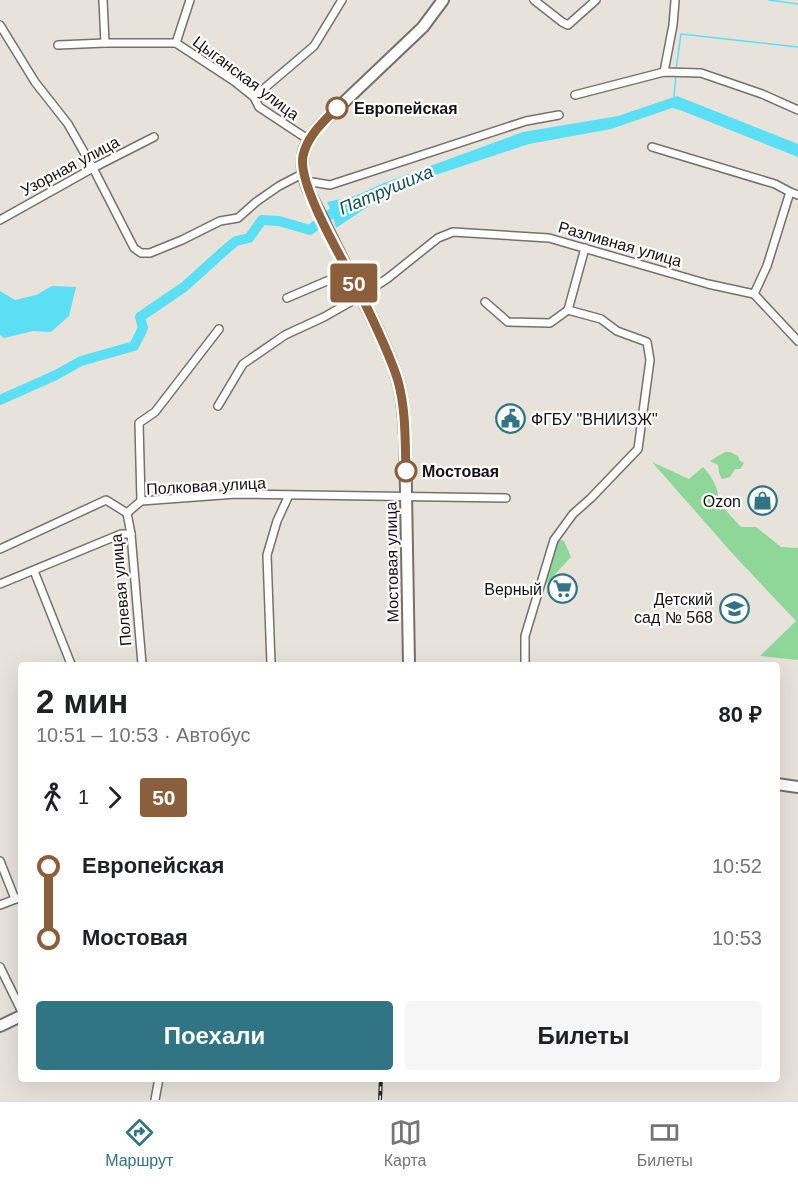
<!DOCTYPE html>
<html lang="ru">
<meta charset="utf-8">
<style>
body{margin:0;font-family:Arial,sans-serif;background:#f6f6f6;color:#202124;height:100vh;display:flex;flex-direction:column;font-size:22px;white-space:nowrap}
*{box-sizing:border-box;margin:0}
p{font-size:20px;color:#757577}
.icon{flex:none;width:33px;height:33px;fill:none;stroke:currentColor;stroke-width:2;stroke-linecap:round;stroke-linejoin:round}
.map{position:relative;flex:1;overflow:hidden}
.panel{position:absolute;left:18px;top:662px;width:762px;height:420px;display:flex;flex-direction:column;background:#fff;border-radius:6px;box-shadow:0 6px 24px #0002}
.panel>*{flex:none}
.badge{padding:0 12px;border-radius:4px;font-size:21px;line-height:39px}
.map>.badge{position:absolute;translate:-50% -50%;box-shadow:0 0 0 3px #fff}
.legs{display:flex;align-items:center;gap:9px;height:66px;padding:0 18px;font-size:20px}
.legs p{margin-inline-start:auto}
.overview{display:flex;align-items:center;justify-content:space-between;height:102px;padding:0 18px}
h1{font-size:33px;font-weight:800;line-height:45px}
.button{display:flex;gap:12px;margin-top:auto;padding:12px 18px}
.button a{flex:1;height:69px;border-radius:6px;background:#317484;color:#fff;font-size:24px;font-weight:800;line-height:69px;text-align:center}
.button a+a{background:#f6f6f6;color:#202124}
ul{padding:0 18px;list-style:none}
li{display:flex;align-items:center;gap:21px;height:72px;font-size:22px}
li i{display:grid;place-items:center;width:9px;height:100%;margin:0 8px;background:currentColor}
li i::after{content:'';width:15px;height:15px;margin:-8px;border:4px solid;border-radius:50%;background:#fff}
li p{margin-inline-start:auto}
li:first-child i{background:linear-gradient(#0000 50%,currentColor 0)}
li:last-child i{background:linear-gradient(currentColor 50%,#0000 0)}
.tab-bar{display:flex;justify-content:space-around;align-items:center;height:84px;border-top:2px solid #e0e0e0;background:#fff;font-size:16px;color:#757577}
.tab-bar a{display:grid;justify-items:center;gap:3px}
.tab-bar .current{color:#317484}
.map>svg:first-child{display:block}
.green{fill:#8fd699}
.water{fill:#5adff4}
.lines{fill:none;stroke-linecap:round;stroke-linejoin:round}
.stream{stroke:#5adff4;stroke-width:1.5}
.river{stroke:#5adff4;stroke-width:10}
.street-casing{stroke:#75716a;stroke-width:10}
.secondary-casing{stroke:#75716a;stroke-width:14}
.street{stroke:#fff;stroke-width:7}
.secondary{stroke:#fff;stroke-width:10}
.rail-casing{stroke:#2b2927;stroke-width:4}
.rail{stroke:#fff;stroke-width:1.5;stroke-dasharray:4.5;stroke-linecap:butt}
.line-1-casing{stroke:#fff;stroke-width:14}
.line-1{stroke:#8b5e3c;stroke-width:9}
.stop-1-dot{fill:#fff;stroke:#8b5e3c;stroke-width:3}
.labels{text-anchor:middle;dominant-baseline:central;stroke-width:4.5;stroke-linejoin:round;paint-order:stroke}
.street-label{font-size:16px;fill:#141210;stroke:#fff}
.stop-label{font-size:16px;font-weight:bold;fill:#141210;stroke:#fff;text-anchor:start}
.poi-label{font-size:16px;fill:#141210;stroke:#fff;text-anchor:end}
.water-label{font-size:18px;font-style:italic;fill:#144e56;stroke:#fff}
</style>
<div class="map">
<svg width="798" height="1100" viewBox="0 0 798 1100">
<rect width="100%" height="100%" fill="#e7e3db"/>
<!-- green -->
<g class="green">
<polygon points="725,452 730,452 738,456 740,461 744,463 740,469 735,469 730,477 722,479 719,473 718,465 710,461"/>
<path d="M652,462L689,479L703,467C711,475 720,490 718,502L741,527H756L781,547L798,548V660L760,656L796,621L732,553Z"/>
<polygon points="561,540 564,541 571,557 546,584 544,583 543,581 557,543"/>
</g>
<!-- water -->
<g class="water">
<polygon points="677,96 798,144 798,157 680,110 672,108 611,129 529,144 396,188 336,228 332,213 327,202 355,196 384,183 523,132 618,116"/>
<polygon points="52,286 76,287 69,316 51,332 33,331 4,338 0,335 0,291 15,300 36,295"/>
</g>
<g class="lines">
<!-- stream -->
<g class="stream">
<polyline points="769,0 798,4"/>
<polyline points="676,70 681,34 798,47"/>
<polyline points="674,97 676,74"/>
</g>
<!-- river -->
<polyline class="river" points="0,400 56,375 81,361 134,346 143,328 140,317 184,287 224,251 236,241 249,238 262,220 279,221 310,230 332,213 343,208"/>
<defs>
<g id="street">
<polyline points="103,0 105,43"/>
<polyline points="534,0 562,22 568,25 596,0"/>
<polyline points="0,25 35,82 68,124 93,168 134,248 141,253 150,253 182,240 220,221 238,218 256,202 279,186 304,173"/>
<polyline points="176,43 190,0"/>
<polyline points="58,45 105,43 176,43 234,81 254,97 259,107 309,140"/>
<polyline points="664,72 673,25 675,1"/>
<polyline points="575,95 664,72 701,73 762,94 798,110"/>
<polyline points="254,97 314,46 342,0"/>
<polyline points="652,147 775,184 790,192 798,195"/>
<polyline points="306,181 330,185 526,121 559,115"/>
<polyline points="0,220 93,168 154,137"/>
<polyline points="754,294 767,266 790,192"/>
<polyline points="287,298 348,272"/>
<polyline points="485,302 508,322 550,323 568,310 585,248"/>
<polyline points="218,406 243,364 285,335 324,317 361,296 388,278 438,238 453,232 549,238 708,284 754,294 798,341"/>
<polyline points="141,501 139,423 155,412 219,329"/>
<polyline points="127,513 141,501 236,494 506,498"/>
<polyline points="127,513 131,534 142,664"/>
<polyline points="0,549 106,500 127,513"/>
<polyline points="34,571 71,664"/>
<polyline points="0,584 121,534 131,534"/>
<polyline points="271,664 267,555 277,521 289,495"/>
<polyline points="525,664 525,636 554,540 573,514 591,498 638,449 650,360 647,342 617,331 601,319 568,310"/>
<polyline points="0,861 15,899"/>
<polyline points="0,905 21,897"/>
<polyline points="0,967 21,1010"/>
<polyline points="155,1100 159,1078"/>
</g>
<g id="secondary">
<path d="M409,664L405,435C404,417 403,398 398,381C389,352 374,322 361,296C348,270 334,244 322,218C313,200 300,178 303,157C304,145 313,134 320,125L423,27L443,0"/>
<polyline points="777,784 798,787"/>
<polyline points="0,1026 21,1016"/>
</g>
</defs>
<!-- street casing -->
<use href="#street" class="street-casing"/>
<!-- secondary casing -->
<use href="#secondary" class="secondary-casing"/>
<!-- street -->
<use href="#street" class="street"/>
<!-- secondary -->
<use href="#secondary" class="secondary"/>
<defs>
<polyline id="rail" points="380,1100 381,1078"/>
</defs>
<!-- rail casing -->
<use href="#rail" class="rail-casing"/>
<!-- rail -->
<use href="#rail" class="rail"/>
</g>
<g class="lines">
<defs>
<path id="line-1" d="M337,108C324,121 307,136 303,156C297,186 347,267 362,297C374,323 390,354 398,381C406,410 405,441 406,471"/>
</defs>
<!-- line-1 casing -->
<use href="#line-1" class="line-1-casing"/>
<!-- line-1 -->
<use href="#line-1" class="line-1"/>
</g>
<!-- icons -->
<defs>
<symbol id="civic-ring" viewBox="-11 -11 22 22"><circle r="9.5" fill="#fff" stroke="#317484" stroke-width="1.5"/><path d="M-.6-6.5H3V-4.5H.6V-3L4-1V1h2V6H-6V1h2V-1L-.6-3ZM-1.2 2.5V6h2.4V2.5Z" fill="#317484"/></symbol>
<symbol id="shop-ring" viewBox="-11 -11 22 22"><circle r="9.5" fill="#fff" stroke="#317484" stroke-width="1.5"/><path d="M-5-2.5h2.3a2.7 3.5 0 0 1 5.4 0H5L5.5 6h-11ZM-1.5-2.5h3a1.5 2.3 0 0 0-3 0Z" fill="#317484"/></symbol>
<symbol id="supermarket-ring" viewBox="-11 -11 22 22"><circle r="9.5" fill="#fff" stroke="#317484" stroke-width="1.5"/><path d="M-6-5.5h2.5l.6 2H6L4.5 2H-2.5L-4.4-4H-6ZM-1.5 3.2a1.3 1.3 0 1 0 .1 0ZM3 3.2a1.3 1.3 0 1 0 .1 0Z" fill="#317484"/></symbol>
<symbol id="school-ring" viewBox="-11 -11 22 22"><circle r="9.5" fill="#fff" stroke="#317484" stroke-width="1.5"/><path d="M0-5L7-2L0 1L-7-2ZM-4 1L0 2.5L4 1V4Q0 6-4 4Z" fill="#317484"/></symbol>
</defs>
<g fill-rule="evenodd">
<use href="#civic-ring" x="494" y="402" width="33" height="33"/>
<use href="#shop-ring" x="746" y="484" width="33" height="33"/>
<use href="#supermarket-ring" x="546" y="572" width="33" height="33"/>
<use href="#school-ring" x="718" y="592" width="33" height="33"/>
</g>
<!-- markers -->
<g class="stop-1-dot">
<circle cx="337" cy="108" r="10"/>
<circle cx="406" cy="471" r="10"/>
</g>
<g class="labels">
<!-- street labels -->
<g class="street-label">
<text transform="translate(246 78) rotate(37)">Цыганская улица</text>
<text transform="translate(70 166) rotate(-28)">Узорная улица</text>
<text transform="translate(620 244) rotate(16)">Разливная улица</text>
<text transform="translate(206 486) rotate(-3)">Полковая улица</text>
<text transform="translate(392 562) rotate(-91)">Мостовая улица</text>
<text transform="translate(121 590) rotate(-95)">Полевая улица</text>
</g>
<!-- stop labels -->
<g class="stop-label">
<text x="354" y="108">Европейская</text>
<text x="422" y="471">Мостовая</text>
</g>
<!-- poi labels -->
<g class="poi-label">
<text x="531" y="419" text-anchor="start">ФГБУ "ВНИИЗЖ"</text>
<text x="741" y="501">Ozon</text>
<text x="542" y="589">Верный</text>
<text x="713" y="599">Детский<tspan x="713" dy="18">сад № 568</tspan></text>
</g>
<!-- water labels -->
<g class="water-label">
<text transform="translate(386 190) rotate(-23)">Патрушиха</text>
</g>
</g>
</svg>
<b class="badge" style="left:354px;top:283px;background:#8b5e3c;color:#fff">50</b>
<section class="panel">
<div class="overview"><div><h1>2 мин</h1><p>10:51 – 10:53 · Автобус</p></div><b>80 ₽</b></div>
<div class="legs"><svg class="icon" aria-label="walk" viewBox="0 0 24 24"><circle cx="13" cy="4" r="2"/><path d="M13 8l-2 6 4 7M11 14l-3 7M7 12l3-4h3l4 4"/></svg>1<svg class="icon" aria-label="forward" viewBox="0 0 24 24"><path d="M9 5l7 7-7 7"/></svg><b class="badge" style="background:#8b5e3c;color:#fff">50</b></div>
<ul>
<li><i style="color:#8b5e3c"></i><b>Европейская</b><p>10:52</p></li>
<li><i style="color:#8b5e3c"></i><b>Мостовая</b><p>10:53</p></li>
</ul>
<div class="button"><a>Поехали</a><a>Билеты</a></div>
</section>
</div>
<nav class="tab-bar">
<a class="current"><svg class="icon" aria-label="directions" viewBox="0 0 24 24"><path d="M12 3l9 9-9 9-9-9zM9 14v-3h6M13 9l2 2-2 2"/></svg>Маршрут</a>
<a><svg class="icon" aria-label="map" viewBox="0 0 24 24"><path d="M3 6l6-2 6 2 6-2v14l-6 2-6-2-6 2zM9 4v14M15 6v14"/></svg>Карта</a>
<a><svg class="icon" aria-label="tickets" viewBox="0 0 24 24"><path d="M3 7h18v10H3zM15 7v10"/></svg>Билеты</a>
</nav>
